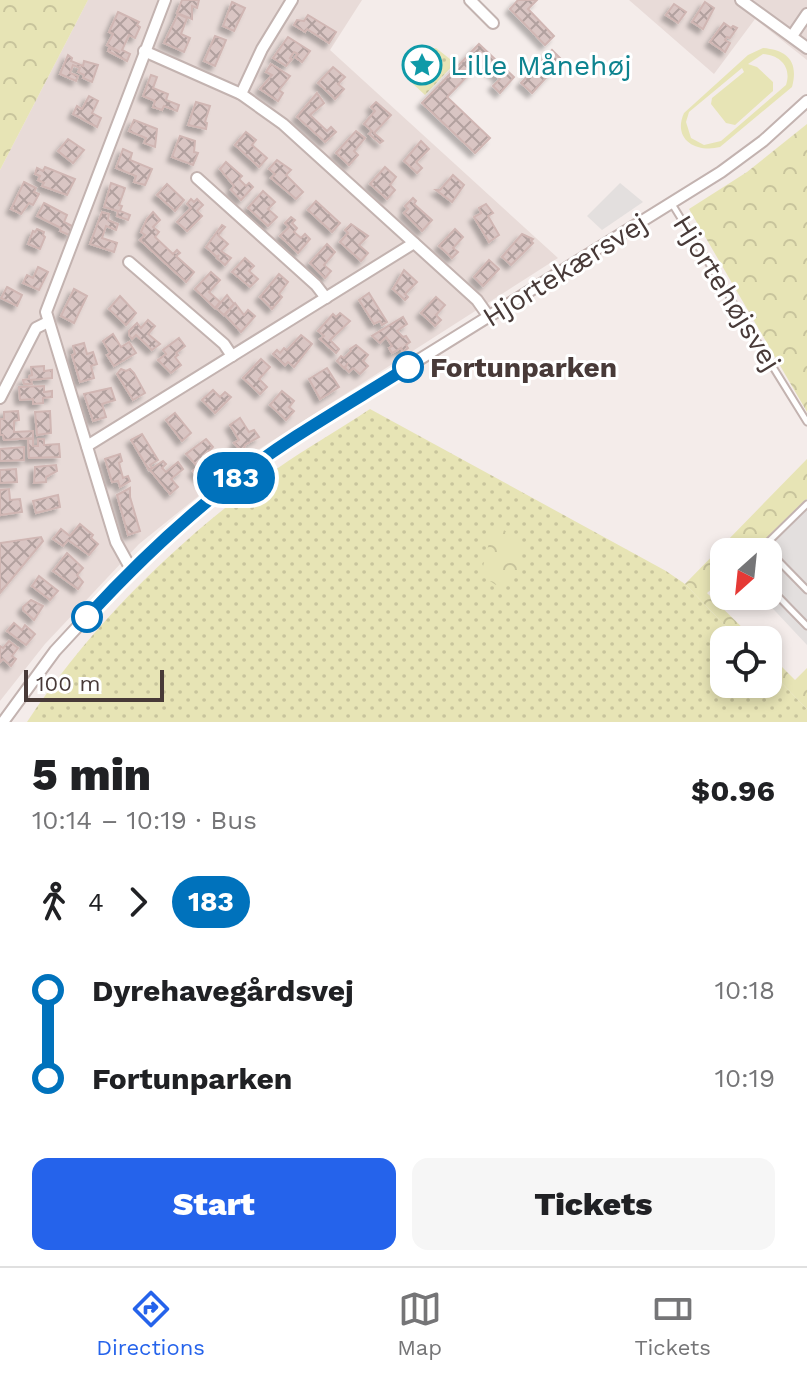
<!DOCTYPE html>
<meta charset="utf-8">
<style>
body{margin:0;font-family:"Work Sans",sans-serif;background:#f6f6f6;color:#202124;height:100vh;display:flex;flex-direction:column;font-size:30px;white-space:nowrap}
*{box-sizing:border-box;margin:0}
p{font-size:26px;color:#757577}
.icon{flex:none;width:44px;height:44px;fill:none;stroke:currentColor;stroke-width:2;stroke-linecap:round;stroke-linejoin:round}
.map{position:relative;height:722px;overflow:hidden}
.drawer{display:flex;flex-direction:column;background:#fff;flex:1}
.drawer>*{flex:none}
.badge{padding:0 16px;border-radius:26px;font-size:28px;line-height:52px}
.needle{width:52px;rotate:207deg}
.controls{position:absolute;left:710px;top:538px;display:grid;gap:16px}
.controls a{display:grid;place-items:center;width:72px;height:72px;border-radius:16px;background:#fff;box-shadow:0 4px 12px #0003;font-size:40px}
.scale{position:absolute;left:24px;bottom:20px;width:140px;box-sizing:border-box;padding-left:8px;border:4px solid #483a38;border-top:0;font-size:22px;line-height:28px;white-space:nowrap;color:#483a38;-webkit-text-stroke:6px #fff;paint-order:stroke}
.map>.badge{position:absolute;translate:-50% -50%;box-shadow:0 0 0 4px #fff}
.legs{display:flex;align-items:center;gap:12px;height:88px;padding:0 32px;font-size:26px}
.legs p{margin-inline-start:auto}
.headline{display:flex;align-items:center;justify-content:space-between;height:136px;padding:0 32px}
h1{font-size:44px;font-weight:800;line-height:60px}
.cta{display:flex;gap:16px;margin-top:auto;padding:16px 32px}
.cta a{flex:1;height:92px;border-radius:16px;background:#2563eb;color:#fff;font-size:32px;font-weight:800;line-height:92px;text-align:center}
.cta a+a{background:#f6f6f6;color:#202124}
ul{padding:0 32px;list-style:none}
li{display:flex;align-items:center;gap:28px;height:88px;font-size:30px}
li i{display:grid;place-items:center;width:12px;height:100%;margin:0 10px;background:currentColor}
li i::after{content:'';width:20px;height:20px;margin:-10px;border:6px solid;border-radius:50%;background:#fff}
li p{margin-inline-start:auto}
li:first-child i{background:linear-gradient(#0000 50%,currentColor 0)}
li:last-child i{background:linear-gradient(currentColor 50%,#0000 0)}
.dock{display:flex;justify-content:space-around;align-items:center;height:112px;border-top:2px solid #e0e0e0;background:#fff;font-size:22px;color:#757577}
.dock a{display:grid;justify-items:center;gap:4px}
.dock .on{color:#2563eb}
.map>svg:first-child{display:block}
.residential{fill:#e8dbd8}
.grass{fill:url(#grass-dots)}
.forest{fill:url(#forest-crowns)}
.pitch{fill:#e7e4b5;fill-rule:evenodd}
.parking{fill:#e3dfde}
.building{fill:url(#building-cross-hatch);stroke:#d0b6b3;stroke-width:2;filter:url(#shadow)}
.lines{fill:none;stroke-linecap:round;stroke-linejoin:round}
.lane-casing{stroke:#c3b3b0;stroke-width:9}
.street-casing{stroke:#c3b3b0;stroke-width:14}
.lane{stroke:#fff;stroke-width:5}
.street{stroke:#fff;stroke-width:10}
.line-1-casing{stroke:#fff;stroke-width:18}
.line-1{stroke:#0072bc;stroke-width:12}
.stop-1-dot{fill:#fff;stroke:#0072bc;stroke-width:4}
.labels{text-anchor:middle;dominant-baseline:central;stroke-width:6;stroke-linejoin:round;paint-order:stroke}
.culture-label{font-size:28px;fill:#0d838f;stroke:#fff;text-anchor:start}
.street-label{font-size:28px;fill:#483a38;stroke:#fff}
.stop-label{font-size:28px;font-weight:bold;fill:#483a38;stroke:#fff;text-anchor:start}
</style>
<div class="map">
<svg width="807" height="722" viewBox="0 0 807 722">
<defs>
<pattern id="grass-dots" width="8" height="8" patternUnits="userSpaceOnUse" patternTransform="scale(2)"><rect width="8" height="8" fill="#e7e4b5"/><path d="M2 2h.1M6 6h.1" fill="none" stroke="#c8c49c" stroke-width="1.8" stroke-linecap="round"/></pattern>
<pattern id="forest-crowns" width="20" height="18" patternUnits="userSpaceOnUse" patternTransform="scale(2)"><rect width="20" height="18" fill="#e7e4b5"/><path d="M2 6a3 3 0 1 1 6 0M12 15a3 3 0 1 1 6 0" fill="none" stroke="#c8c49c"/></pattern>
<pattern id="building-cross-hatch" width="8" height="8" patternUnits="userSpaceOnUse" patternTransform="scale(2)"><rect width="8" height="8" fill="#d9c5c3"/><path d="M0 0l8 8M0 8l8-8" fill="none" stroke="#b2a19f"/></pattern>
<filter id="shadow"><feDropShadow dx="-4.5" dy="4.5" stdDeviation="2" flood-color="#0004"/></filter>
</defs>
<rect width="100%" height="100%" fill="#f4ecea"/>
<!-- residential -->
<g class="residential">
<polygon points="88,0 362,0 330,50 558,258 247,457 139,544 45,644 0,701 0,170"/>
<polygon points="629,0 807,0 807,60 755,19 714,74"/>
</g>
<!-- grass -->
<g class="grass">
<polygon points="436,48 455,63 425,95 412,83 408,69 417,52"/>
<path d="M370,409L666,571L685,584L739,640H724V684H768V669L807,709V722H27C93,622 181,537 278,468C308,447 340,429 370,409Z"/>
</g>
<!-- forest -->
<g class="forest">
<polygon points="0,0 88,0 0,170"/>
<polygon points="807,124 807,412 689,209 747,172"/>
<polygon points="807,459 807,499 754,552 724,552 724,579 707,593 755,640 739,640 685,584"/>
<path d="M493,526C524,532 535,575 496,585L481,575Z"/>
<polygon points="768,653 795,680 807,668 807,709 768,669"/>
</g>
<!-- pitch -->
<path class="pitch" d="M763,48C787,50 799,61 792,87L720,147C697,153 672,140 684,113L748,55ZM763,54C780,55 792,67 786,85L721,141L704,145L691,138L686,122L689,112L742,68L744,72L712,98L711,104L726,123L735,125L773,91V82L757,67L748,64Z"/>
<!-- parking -->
<g class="parking">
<polygon points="620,183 643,202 602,230 587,216"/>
<polygon points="807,499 807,645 761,596 768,596 768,552 754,552"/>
</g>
<!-- building -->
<g class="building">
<polygon points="182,0 199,0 197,8 192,6 192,19 177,13"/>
<polygon points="518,0 537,0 528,9 554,36 545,45 510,9"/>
<polygon points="232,2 245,8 234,31 223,26"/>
<polygon points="705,2 714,8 703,29 692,22"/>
<polygon points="674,4 686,12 678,23 666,15"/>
<polygon points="118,12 139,22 137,25 140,27 135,38 129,35 122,50 130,54 127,61 108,51 109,48 120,52 107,45 113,34 109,32"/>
<polygon points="178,14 187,18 181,34 190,38 184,52 164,43"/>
<polygon points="308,15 336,32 329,43 307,29 305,32 294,25 297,20 304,21"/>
<polygon points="724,23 731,28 733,26 737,28 730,38 727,37 725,40 730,43 725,52 710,42"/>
<polygon points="215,36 226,40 215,66 204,61"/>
<polygon points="288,37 310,51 302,62 295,57 298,54 294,52 290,58 292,59 286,66 273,58"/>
<polygon points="479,44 514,77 500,93 493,86 500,79 481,62 447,97 490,138 475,153 422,103"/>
<polygon points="552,50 562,60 532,93 521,83"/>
<polygon points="68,55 72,58 71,61 83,66 84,61 98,65 92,82 83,78 84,75 78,72 80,68 73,65 70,73 78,76 76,81 60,74"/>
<polygon points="271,64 290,76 279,90 283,93 278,101 260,89 272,75 266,72"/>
<polygon points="333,67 345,77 338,84 344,89 335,99 318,83"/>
<polygon points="151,75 157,77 153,88 168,94 166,100 179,105 177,111 164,106 162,110 153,107 155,101 143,96"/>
<polygon points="317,93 324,103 310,115 327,131 331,127 336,132 325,142 297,117"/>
<polygon points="89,96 98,101 92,113 101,118 97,127 73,114 77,106 82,109"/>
<polygon points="196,102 210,106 205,122 207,123 206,129 188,125"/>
<polygon points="376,102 391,115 374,133 383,141 380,143 369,134 372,131 364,124 375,111 371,107"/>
<polygon points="134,120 157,129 155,147 144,143 146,138 129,131"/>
<polygon points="356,131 365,138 354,151 358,155 349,165 336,153"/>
<polygon points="246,132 256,140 252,145 267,158 259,167 235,145"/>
<polygon points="180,136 195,141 194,152 198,153 193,165 172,157"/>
<polygon points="68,139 84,150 73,163 58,151"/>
<polygon points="421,141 429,149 416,162 422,168 417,173 404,161"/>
<polygon points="123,149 132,153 130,160 152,169 145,185 134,182 136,176 116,168"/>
<polygon points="277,160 291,170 286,175 303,192 296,199 271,178 275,174 269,169"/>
<polygon points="226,162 242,176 239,179 246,186 249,183 253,187 241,200 231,190 234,186 220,169"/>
<polygon points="45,167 75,179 67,195 42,186 44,183 38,180 40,176 35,174 37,168 43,171"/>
<polygon points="385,167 396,177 390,185 395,190 387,199 370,184"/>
<polygon points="453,175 464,185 452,202 436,190 440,190"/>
<polygon points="24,182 36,188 34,192 39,194 33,205 29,203 21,214 11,209"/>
<polygon points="111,183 125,188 119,205 122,206 120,211 130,215 128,220 117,216 118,211 104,207"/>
<polygon points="167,184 184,200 175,211 157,195"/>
<polygon points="263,191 275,202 268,209 277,217 268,226 248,208"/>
<polygon points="413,198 416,201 414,204 432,220 422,231 404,213 408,209 405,206"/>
<polygon points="191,199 194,202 197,199 203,205 197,211 202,216 187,231 177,222 191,208 187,204"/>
<polygon points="316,201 340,223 332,232 308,210"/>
<polygon points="44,203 67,215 64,222 74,227 69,235 60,231 61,228 37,216"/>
<polygon points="486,204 493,213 488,216 499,235 489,242 474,217 481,213 479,208"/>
<polygon points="102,212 109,214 108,220 118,224 116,230 106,226 102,238 117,243 114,252 90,244"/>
<polygon points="153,212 160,220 153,227 159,232 155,237 173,254 177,250 180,253 176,256 194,272 186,282 140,240 145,235 141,232 147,219"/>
<polygon points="291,217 295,220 292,223 297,228 294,232 301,238 305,234 310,239 298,253 280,236 289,227 285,223"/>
<polygon points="351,224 368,236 359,245 368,253 361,261 340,242 348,233 345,230"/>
<polygon points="222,225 225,227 218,235 228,244 221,251 231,258 225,265 217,258 219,255 217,257 206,247"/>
<polygon points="37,229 44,232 43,235 45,237 40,249 28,244 33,231 35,232"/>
<polygon points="455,229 463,237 453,248 458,252 452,258 439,246"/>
<polygon points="522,234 533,239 531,241 533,243 511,265 502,257"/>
<polygon points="327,244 335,252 324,265 331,271 325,278 310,263"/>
<polygon points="245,258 254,266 249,271 258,279 250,287 232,272"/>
<polygon points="489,260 499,269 483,286 474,277"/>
<polygon points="38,267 48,272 39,290 23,283 27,275 33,278"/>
<polygon points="404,270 417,282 405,294 408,297 405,300 393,289"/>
<polygon points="211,272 220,280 209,292 220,302 215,308 195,289"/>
<polygon points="279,274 288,282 279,294 282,297 272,309 260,297"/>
<polygon points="7,287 22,295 17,306 1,298"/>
<polygon points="74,289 87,296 74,323 61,316"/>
<polygon points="369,293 387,322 382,325 380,321 374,324 359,300"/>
<polygon points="227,295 234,304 224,315 216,308"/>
<polygon points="120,296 136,313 126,325 109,309"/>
<polygon points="436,297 445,305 436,315 441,320 435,326 421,313"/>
<polygon points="235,303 244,315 248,310 255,316 241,332 225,315"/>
<polygon points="340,313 350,321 330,340 339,349 336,353 320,339 324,336 318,331 333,314 336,317"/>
<polygon points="403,317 407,324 397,331 403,337 406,336 410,342 406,345 408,348 403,352 401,348 392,353 389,348 392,346 386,337 380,343 372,336"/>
<polygon points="148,320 155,326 148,334 160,344 152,350 136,335 132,339 129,335 129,331 137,323 141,328"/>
<polygon points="113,334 121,347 129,342 136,353 114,366 107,355 110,353 103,341"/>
<polygon points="301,335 312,344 294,367 288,362 285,365 273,354 277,350 280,353 284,348 287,350"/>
<polygon points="179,338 185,346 176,353 178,355 175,357 181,365 171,373 158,360 166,354 163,350"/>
<polygon points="84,343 87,354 93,352 97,364 91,366 94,378 80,382 72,355 75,354 73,346"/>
<polygon points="356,345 368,355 363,361 368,366 360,374 353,368 349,372 345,368 348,363 344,368 337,361 341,356 344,358 351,351 350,349"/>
<polygon points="261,359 270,367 259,379 267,387 260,394 243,378"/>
<polygon points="44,366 44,371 52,370 52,378 31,380 32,384 24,384 23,380 29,379 29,376 32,375 31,367"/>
<polygon points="327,368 339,387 320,399 309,379"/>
<polygon points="121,369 126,371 130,369 134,373 145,393 133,400 117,374"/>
<polygon points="44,386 44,392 52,391 52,397 43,398 43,403 33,404 33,399 20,400 19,387"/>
<polygon points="111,388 115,400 102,404 106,417 93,421 84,394"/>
<polygon points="213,390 220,397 225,392 231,397 215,413 202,400"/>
<polygon points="282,391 294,401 289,407 294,411 286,420 270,405"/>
<polygon points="18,411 19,420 14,421 14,432 33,431 33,438 4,440 3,435 0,435 0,419 4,419 4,412"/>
<polygon points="50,411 51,433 37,435 35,412"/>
<polygon points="175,413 191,433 182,441 166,420"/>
<polygon points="240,418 249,432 254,430 259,437 245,445 243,452 234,443 239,440 230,425"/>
<polygon points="142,434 158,460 150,465 152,468 149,470 131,440"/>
<polygon points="28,439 33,439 33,446 38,446 38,439 44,439 44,445 59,444 60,457 29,458"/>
<polygon points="206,439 213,447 205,455 213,463 201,473 207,480 204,483 193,471 198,467 186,454"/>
<polygon points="24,447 24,460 0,461 0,449"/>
<polygon points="120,454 122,461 119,463 123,478 128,476 130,481 120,487 118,481 112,482 105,459"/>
<polygon points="163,461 166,464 162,468 166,472 178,462 183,469 171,479 178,487 170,494 150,470"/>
<polygon points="56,465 57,471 46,477 46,482 34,483 35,467"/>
<polygon points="16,469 17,482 0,483 0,470"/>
<polygon points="130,488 130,497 140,531 128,535 117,495"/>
<polygon points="9,489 10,500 20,499 22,512 0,515 0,490"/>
<polygon points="58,495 60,507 36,513 33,501"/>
<polygon points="80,524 93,535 91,538 98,544 89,555 68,540 63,546 53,539 61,529 70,536"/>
<polygon points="41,537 43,541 0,593 0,543"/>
<polygon points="67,553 83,568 77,575 83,582 78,589 53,571"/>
<polygon points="39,576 58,591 50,600 32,586"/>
<polygon points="31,600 43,606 34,620 23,610 23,607"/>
<polygon points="14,623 22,630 25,625 35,634 26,645 7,631"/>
<polygon points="9,641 18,648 12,656 16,659 11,666 3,659 0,662 0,646 3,648"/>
</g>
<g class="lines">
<defs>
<g id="lane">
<polyline points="672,204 807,422"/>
<polyline points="764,546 807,590"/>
<polyline points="758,552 807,504"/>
<polyline points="768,586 807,626"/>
</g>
<g id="street">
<polyline points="470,0 493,23"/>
<polyline points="741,0 807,48"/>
<polyline points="792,36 807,14"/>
<polyline points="144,51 241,94 283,124 477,300 489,317"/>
<polyline points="241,94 262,49 292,0"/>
<polyline points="197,178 316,285 326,298"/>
<polyline points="129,262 224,344 232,356"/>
<polyline points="0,398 36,328 48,322"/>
<polyline points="87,446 414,243"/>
<polyline points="131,569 116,542 46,312 165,0"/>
<polyline points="3,722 55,651 131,569 236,478 306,430 721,172 763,141 807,101"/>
</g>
</defs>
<!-- lane casing -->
<use href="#lane" class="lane-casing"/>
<!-- street casing -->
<use href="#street" class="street-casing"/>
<!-- lane -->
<use href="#lane" class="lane"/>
<!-- street -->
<use href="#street" class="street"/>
</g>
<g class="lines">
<defs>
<path id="line-1" d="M87,617C133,567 181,521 234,480C288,438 349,404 408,367"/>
</defs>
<!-- line-1 casing -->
<use href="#line-1" class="line-1-casing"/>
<!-- line-1 -->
<use href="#line-1" class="line-1"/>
</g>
<!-- icons -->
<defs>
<symbol id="sight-ring" viewBox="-11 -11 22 22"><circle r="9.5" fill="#fff" stroke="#0f9aa8" stroke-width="1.5"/><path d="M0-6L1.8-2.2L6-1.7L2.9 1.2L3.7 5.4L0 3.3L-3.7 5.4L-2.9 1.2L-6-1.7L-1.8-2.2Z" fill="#0f9aa8"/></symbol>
</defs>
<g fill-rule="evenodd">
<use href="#sight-ring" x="400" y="43" width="44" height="44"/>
</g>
<!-- markers -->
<g class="stop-1-dot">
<circle cx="408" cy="367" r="14"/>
<circle cx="87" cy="617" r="14"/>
</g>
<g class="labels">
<!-- culture labels -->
<g class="culture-label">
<text x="450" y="65">Lille Månehøj</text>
</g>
<!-- street labels -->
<g class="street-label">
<text transform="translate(565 270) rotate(-32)">Hjortekærsvej</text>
<text transform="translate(727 293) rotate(58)">Hjortehøjsvej</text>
</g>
<!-- stop labels -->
<g class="stop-label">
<text x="430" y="367">Fortunparken</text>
</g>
</g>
</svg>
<div class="controls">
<a><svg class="needle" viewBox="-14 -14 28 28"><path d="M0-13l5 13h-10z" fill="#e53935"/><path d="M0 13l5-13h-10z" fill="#757577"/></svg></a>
<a><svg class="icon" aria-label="locate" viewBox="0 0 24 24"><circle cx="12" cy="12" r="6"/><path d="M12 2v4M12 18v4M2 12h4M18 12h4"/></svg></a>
</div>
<div class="scale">100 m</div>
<b class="badge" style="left:236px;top:478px;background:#0072bc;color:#fff">183</b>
</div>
<section class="drawer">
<div class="headline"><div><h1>5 min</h1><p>10:14 – 10:19 · Bus</p></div><b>$0.96</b></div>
<div class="legs"><svg class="icon" aria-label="walk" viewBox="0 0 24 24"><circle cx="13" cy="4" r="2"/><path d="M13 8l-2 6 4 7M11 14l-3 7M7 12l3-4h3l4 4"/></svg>4<svg class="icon" aria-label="forward" viewBox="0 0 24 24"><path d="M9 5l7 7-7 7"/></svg><b class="badge" style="background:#0072bc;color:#fff">183</b></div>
<ul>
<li><i style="color:#0072bc"></i><b>Dyrehavegårdsvej</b><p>10:18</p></li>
<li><i style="color:#0072bc"></i><b>Fortunparken</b><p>10:19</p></li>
</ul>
<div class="cta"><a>Start</a><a>Tickets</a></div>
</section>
<nav class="dock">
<a class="on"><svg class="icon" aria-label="directions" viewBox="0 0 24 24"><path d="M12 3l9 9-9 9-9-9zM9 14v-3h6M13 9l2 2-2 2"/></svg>Directions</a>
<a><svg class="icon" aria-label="map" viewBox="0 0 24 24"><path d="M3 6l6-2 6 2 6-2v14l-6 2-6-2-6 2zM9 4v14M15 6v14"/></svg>Map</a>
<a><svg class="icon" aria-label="tickets" viewBox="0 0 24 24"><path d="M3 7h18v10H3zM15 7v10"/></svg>Tickets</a>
</nav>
